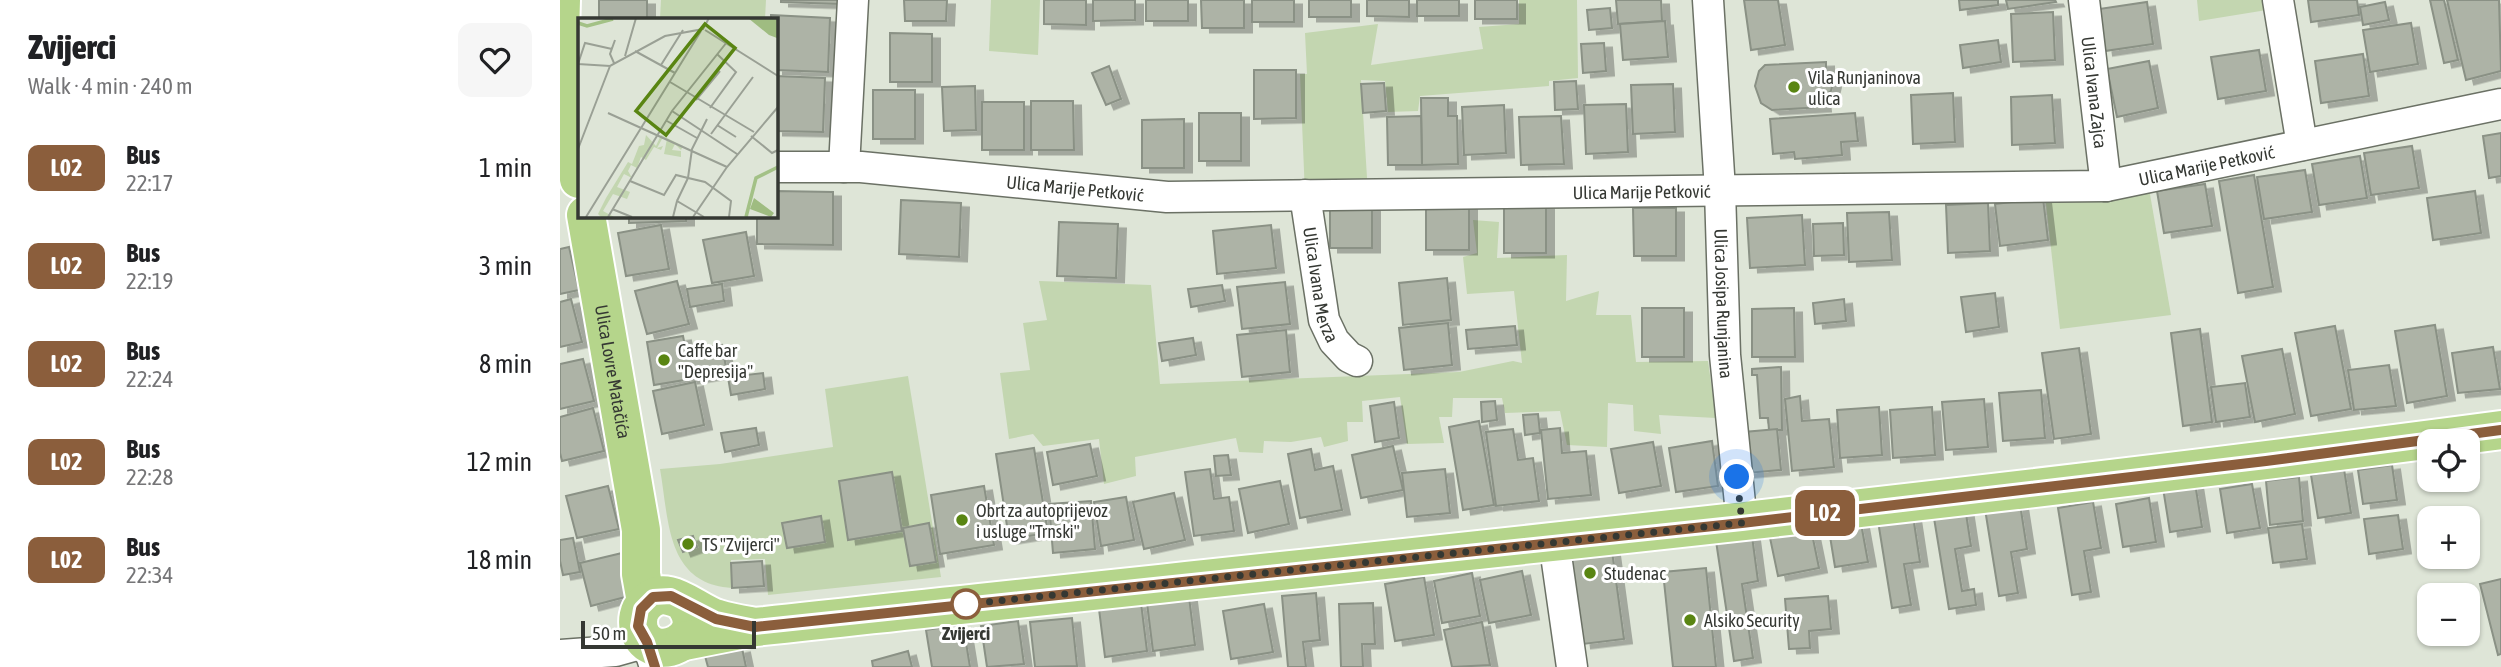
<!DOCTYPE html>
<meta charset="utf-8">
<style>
body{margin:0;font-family:"Asap Condensed",sans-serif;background:#f6f6f6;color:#202124;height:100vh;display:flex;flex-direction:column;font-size:26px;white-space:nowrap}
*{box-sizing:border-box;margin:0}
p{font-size:23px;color:#757577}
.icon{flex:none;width:38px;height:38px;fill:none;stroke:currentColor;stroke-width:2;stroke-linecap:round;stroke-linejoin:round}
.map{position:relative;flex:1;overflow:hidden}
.side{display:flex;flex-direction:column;background:#fff;width:560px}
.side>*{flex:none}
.badge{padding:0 14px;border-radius:10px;font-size:24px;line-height:46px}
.fabs{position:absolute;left:1857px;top:429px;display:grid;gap:14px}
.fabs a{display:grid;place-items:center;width:63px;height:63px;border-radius:14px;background:#fff;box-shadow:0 2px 5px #0004;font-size:35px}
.scale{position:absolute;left:21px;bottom:18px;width:175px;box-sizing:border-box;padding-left:7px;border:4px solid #353833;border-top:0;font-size:19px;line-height:24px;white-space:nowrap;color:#353833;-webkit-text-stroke:5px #fff;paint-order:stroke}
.you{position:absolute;width:35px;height:35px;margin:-18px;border:5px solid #fff;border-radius:50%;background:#1a73e8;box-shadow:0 0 0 10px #1a73e833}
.map>.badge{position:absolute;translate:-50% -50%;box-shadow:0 0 0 4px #fff}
.round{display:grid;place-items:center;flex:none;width:74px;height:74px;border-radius:14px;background:#f6f6f6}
.overview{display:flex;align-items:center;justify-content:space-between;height:119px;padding:0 28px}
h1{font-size:33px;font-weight:800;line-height:52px}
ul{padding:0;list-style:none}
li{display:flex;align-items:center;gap:21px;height:98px;padding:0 28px}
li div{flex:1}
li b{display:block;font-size:26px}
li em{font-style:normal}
li .badge{min-width:77px;font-weight:700;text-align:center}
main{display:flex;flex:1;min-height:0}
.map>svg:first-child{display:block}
.green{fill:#c3d6b0}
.building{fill:#adb3a6;stroke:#8a9185;stroke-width:2;filter:url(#shadow)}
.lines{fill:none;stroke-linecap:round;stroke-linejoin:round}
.minor-casing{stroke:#6b7165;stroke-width:33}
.major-casing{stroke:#fff;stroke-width:42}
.minor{stroke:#fff;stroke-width:30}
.major{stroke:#b5d58b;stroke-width:38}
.line-casing{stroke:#fff;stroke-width:16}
.line{stroke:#8b5e3c;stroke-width:10}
.walk{stroke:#353833;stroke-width:7;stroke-dasharray:0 12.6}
.poi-dot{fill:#598512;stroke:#fff;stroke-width:2.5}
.stop-dot{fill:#fff;stroke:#8b5e3c;stroke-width:3.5}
.labels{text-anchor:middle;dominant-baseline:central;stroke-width:6;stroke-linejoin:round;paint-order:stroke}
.poi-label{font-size:18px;fill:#353833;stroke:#fff;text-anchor:start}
.street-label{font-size:18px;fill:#353833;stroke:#fff}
.stop-label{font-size:18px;font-weight:bold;fill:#353833;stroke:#fff}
.inset-river{fill:none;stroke:#a3c186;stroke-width:3.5}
.inset-road{fill:none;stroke:#9aa095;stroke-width:2}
.view{fill:#598512;fill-opacity:0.15;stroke:#598512;stroke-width:3.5}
.inset-edge{fill:none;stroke:#353833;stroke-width:3.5}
</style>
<main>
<section class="side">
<div class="overview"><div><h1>Zvijerci</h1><p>Walk · 4 min · 240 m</p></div><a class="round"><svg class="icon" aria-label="heart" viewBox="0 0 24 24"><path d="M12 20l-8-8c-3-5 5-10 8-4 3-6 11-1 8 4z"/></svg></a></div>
<ul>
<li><span class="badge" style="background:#8b5e3c;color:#fff">L02</span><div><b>Bus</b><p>22:17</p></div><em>1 min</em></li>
<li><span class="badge" style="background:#8b5e3c;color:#fff">L02</span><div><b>Bus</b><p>22:19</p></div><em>3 min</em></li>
<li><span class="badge" style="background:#8b5e3c;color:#fff">L02</span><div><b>Bus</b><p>22:24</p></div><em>8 min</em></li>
<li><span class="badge" style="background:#8b5e3c;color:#fff">L02</span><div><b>Bus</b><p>22:28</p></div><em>12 min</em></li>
<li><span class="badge" style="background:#8b5e3c;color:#fff">L02</span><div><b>Bus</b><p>22:34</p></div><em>18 min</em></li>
</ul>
</section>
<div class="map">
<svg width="1941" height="667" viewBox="0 0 1941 667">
<defs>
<filter id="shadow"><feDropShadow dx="8" dy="4.5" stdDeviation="0" flood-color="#0004"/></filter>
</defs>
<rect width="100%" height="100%" fill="#dee5d7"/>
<!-- green -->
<g class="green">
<polygon points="101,0 206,0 205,19 100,19"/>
<polygon points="431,0 480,0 478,55 429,51"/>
<polygon points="959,0 1017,0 1018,78 989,81 989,86 860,96 858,111 828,112 825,81 801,80 808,194 745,195 740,74 747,74 745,33 818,24 811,65 923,49 919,27 959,24"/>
<polygon points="1637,0 1718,0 1719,8 1639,21"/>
<polygon points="1587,177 1611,315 1500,329 1484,186"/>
<polygon points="913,220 939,222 937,258 1007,255 1006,301 1039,291 1036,315 1071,315 1076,362 1148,361 1156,418 1099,415 1101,434 1074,431 1073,405 1048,403 1047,447 1007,445 1000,411 945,413 942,398 893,398 892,417 879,417 884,443 847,444 840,397 802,401 803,422 787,422 788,441 764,447 761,437 731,442 704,441 703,453 679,452 676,438 575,457 576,476 544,484 539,439 483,446 473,434 449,439 440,373 470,370 463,323 487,320 479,281 591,285 600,384 899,372 953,361 962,363 954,291 907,294 903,257 917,253"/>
<path d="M348,376L381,577L208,595L205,559L171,560L172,588C106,584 109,520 100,469L160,464L273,447L265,389Z"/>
</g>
<!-- building -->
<g class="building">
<rect x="39" y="0" width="48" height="19"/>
<polygon points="221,0 280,0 280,4 221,2"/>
<polygon points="344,0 387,0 386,21 345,21"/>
<polygon points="484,0 526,0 526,25 484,24"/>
<polygon points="533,0 575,0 575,20 533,21"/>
<rect x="586" y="0" width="42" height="21"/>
<polygon points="641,0 684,0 684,28 642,28"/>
<rect x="692" y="0" width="42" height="22"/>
<rect x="749" y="0" width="42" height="17"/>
<polygon points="807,0 849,0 849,17 807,16"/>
<rect x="857" y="0" width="42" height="16"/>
<rect x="915" y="0" width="42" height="19"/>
<polygon points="1056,0 1101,0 1102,21 1058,24"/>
<polygon points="1184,0 1218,0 1225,45 1191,50"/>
<polygon points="1399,0 1438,0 1438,5 1400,10"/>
<polygon points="1446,0 1495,0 1496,2 1448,9"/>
<polygon points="1748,0 1797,0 1799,15 1751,22"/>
<polygon points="1870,0 1884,0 1898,60 1884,63"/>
<polygon points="1887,0 1939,0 1941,71 1906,80"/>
<polygon points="1587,2 1593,44 1545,51 1539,9"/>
<polygon points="1825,2 1829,20 1803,25 1800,7"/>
<polygon points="1050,8 1052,28 1029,30 1027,10"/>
<polygon points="1493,12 1495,60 1453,62 1451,14"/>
<polygon points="211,15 270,18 268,72 215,70 215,19 211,19"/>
<polygon points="1105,21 1108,57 1063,60 1060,24"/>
<polygon points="1851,23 1858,64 1810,72 1803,30"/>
<polygon points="330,33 372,34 372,82 330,82"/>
<polygon points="1438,40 1441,62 1403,68 1400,45"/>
<polygon points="1044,43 1046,71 1023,73 1021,44"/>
<polygon points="1699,50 1706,91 1658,99 1651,57"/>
<polygon points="1803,54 1809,96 1761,103 1755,61"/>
<polygon points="1589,61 1598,108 1557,117 1547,69"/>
<polygon points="1266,62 1266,72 1273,83 1271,91 1262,97 1263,107 1212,110 1201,103 1195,86 1199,71 1205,65"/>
<polygon points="549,66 561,99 546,105 532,73"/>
<polygon points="694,70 736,70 736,118 694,119"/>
<polygon points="215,76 265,78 263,132 215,131"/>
<polygon points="1016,81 1018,109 995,110 994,82"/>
<polygon points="824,83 826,111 803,113 801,84"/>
<polygon points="1113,84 1115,132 1073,134 1071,85"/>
<polygon points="415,86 416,130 384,131 382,87"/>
<rect x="313" y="90" width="42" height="49"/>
<polygon points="1393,93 1395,142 1353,144 1351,95"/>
<polygon points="1492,95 1495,143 1452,145 1451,97"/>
<polygon points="861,98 888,98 888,116 897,116 898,164 862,165"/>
<polygon points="471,101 513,101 514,150 471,150"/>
<rect x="422" y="102" width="42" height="48"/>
<polygon points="1066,104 1068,152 1026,154 1024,105"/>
<polygon points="944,105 946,153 904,155 902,107"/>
<rect x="639" y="113" width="42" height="48"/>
<polygon points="1295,113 1298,141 1281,142 1282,155 1235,159 1234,152 1213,154 1210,119"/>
<polygon points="861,116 862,165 828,165 827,117"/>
<polygon points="1001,116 1004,164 961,165 959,117"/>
<polygon points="624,119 624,168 582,168 582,120"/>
<polygon points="1941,133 1941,176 1929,178 1923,136"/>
<polygon points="1852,146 1859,188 1811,195 1804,153"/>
<polygon points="1800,156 1807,198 1759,205 1752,164"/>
<polygon points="1745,170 1752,212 1704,219 1697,177"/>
<polygon points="1694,175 1713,287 1678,293 1659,181"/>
<polygon points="1645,184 1652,226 1604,233 1597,191"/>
<polygon points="215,191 273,192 273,245 197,244 197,215 215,215"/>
<polygon points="1915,191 1921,233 1873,240 1867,198"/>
<polygon points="1483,198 1488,240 1440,246 1435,204"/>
<rect x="770" y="199" width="42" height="49"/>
<polygon points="341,200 401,203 399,257 339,254"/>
<rect x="866" y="202" width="43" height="48"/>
<polygon points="1428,203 1430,251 1388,253 1386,205"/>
<rect x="944" y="205" width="42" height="48"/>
<polygon points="1073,208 1116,208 1116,256 1074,256"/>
<polygon points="1329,212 1332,260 1289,262 1287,213"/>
<polygon points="69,215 126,215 126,221 69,223"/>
<polygon points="1242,215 1245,265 1190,268 1187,218"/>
<polygon points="499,222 558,224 556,278 497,276"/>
<polygon points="1283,223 1284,255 1254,256 1253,224"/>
<polygon points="101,225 109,269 66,276 58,233"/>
<polygon points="711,225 716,268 657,274 653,231"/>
<polygon points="186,232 194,276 152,283 143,240"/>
<polygon points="9,247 19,290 0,294 0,249"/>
<polygon points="887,278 891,320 843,325 839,283"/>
<polygon points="117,281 129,324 87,334 75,291"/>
<polygon points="725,282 730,324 682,329 677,287"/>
<polygon points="162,284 164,301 130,307 127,289"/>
<polygon points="662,285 665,301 631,307 628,289"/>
<polygon points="1435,293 1439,327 1406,332 1401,297"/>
<polygon points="11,299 22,342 0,347 0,302"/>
<polygon points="1284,299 1286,321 1255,324 1253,303"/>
<rect x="1082" y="308" width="42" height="49"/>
<polygon points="1234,308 1235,357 1192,357 1192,309"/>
<polygon points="888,323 892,365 844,370 839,328"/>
<polygon points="1875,325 1887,396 1847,403 1835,331"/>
<polygon points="955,326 957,345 908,349 906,330"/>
<polygon points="1775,326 1791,409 1751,416 1735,333"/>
<polygon points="1640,329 1652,422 1623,426 1611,333"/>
<polygon points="726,330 730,372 682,377 677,335"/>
<polygon points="123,336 126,351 162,345 167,373 94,385 87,342"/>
<polygon points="633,338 636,355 602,361 599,343"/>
<polygon points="1933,347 1940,389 1898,393 1892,353"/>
<polygon points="1519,348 1531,434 1494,439 1482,353"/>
<polygon points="1722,349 1735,414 1695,422 1682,356"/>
<polygon points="23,359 34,401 0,409 0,364"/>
<polygon points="1829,365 1836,406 1794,410 1788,370"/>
<polygon points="1221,367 1222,430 1209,430 1208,418 1200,418 1197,375 1192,375 1192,369"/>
<polygon points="203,373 205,389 171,395 168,377"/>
<polygon points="135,382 144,425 102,434 93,391"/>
<polygon points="1685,383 1690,417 1656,422 1651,387"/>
<polygon points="1481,390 1485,438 1443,441 1439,393"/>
<polygon points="1240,396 1242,421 1269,419 1274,467 1232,471 1225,399"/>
<polygon points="1424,399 1428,447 1386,450 1382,402"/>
<polygon points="935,401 937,420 922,422 921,402"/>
<polygon points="834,402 839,438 815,442 810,406"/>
<polygon points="1319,407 1322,455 1280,458 1277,410"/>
<polygon points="1372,407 1375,455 1333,458 1330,410"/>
<polygon points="33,408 44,451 2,461 0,453 0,417"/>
<polygon points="978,414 980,433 965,435 963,415"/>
<polygon points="919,421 934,505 903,510 889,427"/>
<polygon points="196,428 199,445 165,452 161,433"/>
<polygon points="1000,428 1002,453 1026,451 1031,495 988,499 981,430"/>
<polygon points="953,429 958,460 973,458 979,501 936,506 926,432"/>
<polygon points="1217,429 1221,470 1187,473 1184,432"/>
<polygon points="1152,441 1158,486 1116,492 1109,448"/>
<polygon points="1093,442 1101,486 1059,493 1051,449"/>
<polygon points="530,444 537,476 493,485 487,452"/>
<polygon points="833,446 843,490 801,498 792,455"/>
<polygon points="474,448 488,533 449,539 436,454"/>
<polygon points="751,449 755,470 773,466 782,510 740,518 728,454"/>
<polygon points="668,455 671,475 656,476 654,456"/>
<polygon points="1832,465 1837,500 1803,504 1798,470"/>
<polygon points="650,469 654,499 669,497 674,531 634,536 625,472"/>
<polygon points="885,469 890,513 847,517 842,473"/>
<polygon points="1784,469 1791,513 1758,518 1751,475"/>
<polygon points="332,472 342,531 288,540 279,481"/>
<polygon points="1739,477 1743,521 1710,525 1706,481"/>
<polygon points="720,481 729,524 688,533 679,489"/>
<polygon points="1635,483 1642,527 1610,532 1603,488"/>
<polygon points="1692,484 1700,528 1667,533 1660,489"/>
<polygon points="48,486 59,529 17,538 6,496"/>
<polygon points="424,486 434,545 380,554 371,495"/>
<polygon points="614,493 625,540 584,549 573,502"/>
<polygon points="566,497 574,540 541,546 534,502"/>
<polygon points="1589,498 1596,542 1563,547 1556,504"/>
<polygon points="531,501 535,549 493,553 489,504"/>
<polygon points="1533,502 1541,548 1524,551 1531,592 1512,595 1498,508"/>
<polygon points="1460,504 1467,549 1451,552 1458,593 1439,596 1425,509"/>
<polygon points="1405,507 1411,546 1395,549 1402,591 1414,589 1416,605 1389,609 1373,512"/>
<polygon points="1838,515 1843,549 1809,554 1804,519"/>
<polygon points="261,516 265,542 227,548 222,523"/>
<polygon points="1353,516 1360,562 1344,564 1351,605 1332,608 1318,521"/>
<polygon points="1300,518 1308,562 1275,567 1268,524"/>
<polygon points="369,523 376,562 350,566 343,528"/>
<polygon points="1250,524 1259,568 1218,576 1209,533"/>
<polygon points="1742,524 1747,559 1713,563 1708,528"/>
<polygon points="133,536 137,547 123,552 118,540"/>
<polygon points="1192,536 1198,581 1182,584 1193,658 1174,661 1156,541"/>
<polygon points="13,538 20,572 3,575 0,561 0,540"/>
<polygon points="1052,551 1064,639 1023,644 1011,556"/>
<polygon points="62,553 73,595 31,606 20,563"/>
<polygon points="202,561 204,586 172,588 171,563"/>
<polygon points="1146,568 1156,667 1113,667 1103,572"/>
<polygon points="962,571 971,615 929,623 920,580"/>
<polygon points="912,573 920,616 882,623 874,581"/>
<polygon points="864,577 874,635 835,641 825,584"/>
<polygon points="1941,579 1941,654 1938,655 1920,584"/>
<polygon points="756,593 760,640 743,642 746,667 728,667 722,596"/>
<polygon points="1268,596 1271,629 1249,631 1250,648 1229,649 1225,599"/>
<polygon points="629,597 635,645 593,651 587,603"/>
<polygon points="581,603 587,651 545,657 539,609"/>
<polygon points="813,603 815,644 802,644 803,667 781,667 779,604"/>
<polygon points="704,604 713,652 671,659 663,611"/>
<polygon points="512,618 517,666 475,667 470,622"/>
<polygon points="458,621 464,664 427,667 421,626"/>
<polygon points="922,622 930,665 892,667 884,630"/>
<polygon points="403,624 410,667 372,667 366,630"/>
<polygon points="182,648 186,667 148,667 145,656"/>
<polygon points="348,651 352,667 313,667 312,661"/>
</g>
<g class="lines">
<defs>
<g id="minor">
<path id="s1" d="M1148,0L1160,190L1165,355L1182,523"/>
<path id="s2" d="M1524,0L1546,186"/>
<polyline points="1718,0 1742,145"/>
<path id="s3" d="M215,167H301L607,197L1546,186L1941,104"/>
<polyline points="284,167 293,0"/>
<path id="s4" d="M745,195L764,320L774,341L789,357L797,361"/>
<polyline points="994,541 1012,667"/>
<polyline points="0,655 55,651 87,642 95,667"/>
</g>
<g id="major">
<polyline points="1,0 0,32 19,179"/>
<path id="s5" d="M26,215L81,530V574L86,602"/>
<path d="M124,603C153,640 91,667 79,630C77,621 78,611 85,604C107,580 135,613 158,619C168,622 179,624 190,626"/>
<path d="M124,641L195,627C777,564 1360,507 1941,430"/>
</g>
</defs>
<!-- minor casing -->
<use href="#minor" class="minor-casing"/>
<!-- major casing -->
<use href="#major" class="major-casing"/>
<!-- minor -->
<use href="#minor" class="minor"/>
<!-- major -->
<use href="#major" class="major"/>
</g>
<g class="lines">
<defs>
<polyline id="line" points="95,667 87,642 78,626 81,609 93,597 111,596 156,619 195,627 1182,523 1706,461 1941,430"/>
</defs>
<!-- line casing -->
<use href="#line" class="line-casing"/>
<!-- line -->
<use href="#line" class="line"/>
<!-- walk -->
<polyline class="walk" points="406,604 399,605 1182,523 1177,477"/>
</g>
<!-- markers -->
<g class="poi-dot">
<circle cx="1234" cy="87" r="7"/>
<circle cx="104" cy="360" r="7"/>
<circle cx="402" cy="520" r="7"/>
<circle cx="128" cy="544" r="7"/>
<circle cx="1030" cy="573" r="7"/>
<circle cx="1130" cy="620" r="7"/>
</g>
<circle class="stop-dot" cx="406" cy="604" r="14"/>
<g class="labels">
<!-- poi labels -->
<g class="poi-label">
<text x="1248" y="77">Vila Runjaninova<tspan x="1248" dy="21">ulica</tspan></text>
<text x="118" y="350">Caffe bar<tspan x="118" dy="21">"Depresija"</tspan></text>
<text x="416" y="510">Obrt za autoprijevoz<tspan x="416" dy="21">i usluge "Trnski"</tspan></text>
<text x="142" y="544">TS "Zvijerci"</text>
<text x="1044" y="573">Studenac</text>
<text x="1144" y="620">Alsiko Security</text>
</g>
<!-- street labels -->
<g class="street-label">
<text stroke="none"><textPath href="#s2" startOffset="93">Ulica Ivana Zajca</textPath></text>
<text stroke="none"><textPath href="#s3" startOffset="1435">Ulica Marije Petković</textPath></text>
<text stroke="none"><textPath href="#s3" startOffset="301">Ulica Marije Petković</textPath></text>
<text stroke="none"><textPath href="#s3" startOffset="868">Ulica Marije Petković</textPath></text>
<text stroke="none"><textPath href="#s4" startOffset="91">Ulica Ivana Merza</textPath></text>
<text stroke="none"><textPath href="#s1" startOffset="304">Ulica Josipa Runjanina</textPath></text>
<text stroke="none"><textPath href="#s5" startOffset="159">Ulica Lovre Matačića</textPath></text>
</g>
<!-- stop labels -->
<g class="stop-label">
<text x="406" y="633">Zvijerci</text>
</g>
</g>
<!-- overview -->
<g transform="translate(18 18)">
<rect width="200" height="200" fill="#dee5d7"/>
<path d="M68,117L78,128L83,117L105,128L103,132L97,126L94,132L103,133V139L86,136L89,121H84L79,130L85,128L83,132L76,129L68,142L63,139L59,150L53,147L50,153L54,160L46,156L39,169L52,174L49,181L35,176L25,193L36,199H23L20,196L28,180L50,144L54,146L61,128L66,127Z" fill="#c3d6b0"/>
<path d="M170,0H199V20L191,17ZM176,180L196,195L193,199L172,191Z" fill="#9fbc81"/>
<path class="inset-river" d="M0,5L9,8L35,1M168,199L178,160L200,149"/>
<path class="inset-road" d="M127,12L200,58M57,33L97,55M47,38L58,0M36,45L32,36L37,22M0,46L32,48L87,18L125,11L131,0M0,46L7,25L34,31M83,47L105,12M92,64L176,114M118,82L142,53M132,90L158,54L139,36M94,93L159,136M30,95L149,149M89,103L119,120M139,107L158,119M133,116L175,59M173,118L194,135L200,132M0,131L32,48M52,163L86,177L98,157L110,160L114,131L129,101M99,183L110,160L127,164L153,183L151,199M34,191L54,199M8,199L123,13M30,199L94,93L149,24M95,199L99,183L126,199M115,199L149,149L200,89"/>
<path class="view" d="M127,6L157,30L88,117L58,93Z"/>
<rect width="200" height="200" class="inset-edge"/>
</g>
</svg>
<div class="fabs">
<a><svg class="icon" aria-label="locate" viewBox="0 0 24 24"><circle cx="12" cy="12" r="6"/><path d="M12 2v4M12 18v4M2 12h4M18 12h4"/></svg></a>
<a>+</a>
<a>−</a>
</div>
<div class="scale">50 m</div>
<div class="you" style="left:1177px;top:477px"></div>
<b class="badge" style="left:1265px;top:513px;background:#8b5e3c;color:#fff">L02</b>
</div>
</main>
